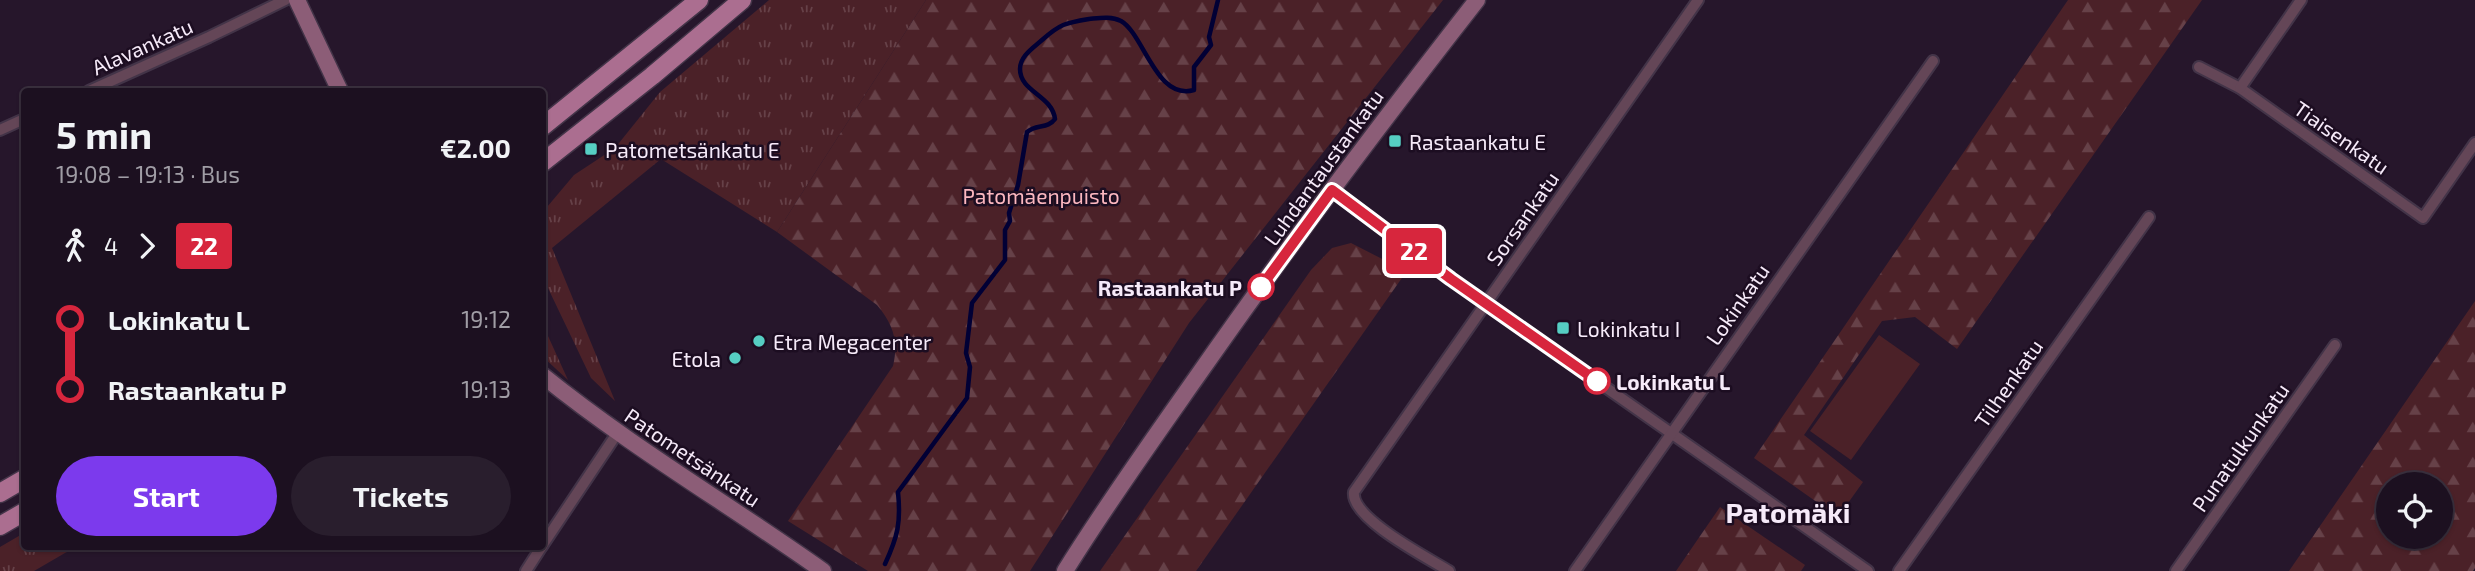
<!DOCTYPE html>
<meta charset="utf-8">
<style>
body{margin:0;font-family:"Exo 2",sans-serif;background:#291e2d;color:#f1f3f6;height:100vh;display:flex;flex-direction:column;font-size:26px;white-space:nowrap}
*{box-sizing:border-box;margin:0}
p{font-size:23px;color:#a09da5}
.icon{flex:none;width:38px;height:38px;fill:none;stroke:currentColor;stroke-width:2;stroke-linecap:round;stroke-linejoin:round}
.map{position:relative;flex:1;overflow:hidden}
.sheet{position:absolute;left:21px;top:88px;width:525px;height:462px;display:flex;flex-direction:column;background:#1c1020;border-radius:7px;box-shadow:0 2px 5px #0004,0 0 0 2px #3a303e}
.sheet>*{flex:none}
.badge{padding:0 14px;border-radius:5px;font-size:24px;line-height:46px}
.controls{position:absolute;left:2376px;top:472px;display:grid;gap:14px}
.controls a{display:grid;place-items:center;width:77px;height:77px;border-radius:50%;background:#1c1020;box-shadow:0 2px 5px #0004,0 0 0 2px #3a303e;font-size:35px}
.map>.badge{position:absolute;translate:-50% -50%;box-shadow:0 0 0 4px #fff}
.legs{display:flex;align-items:center;gap:10px;height:77px;padding:0 35px;font-size:23px}
.legs p{margin-inline-start:auto}
.headline{display:flex;align-items:center;justify-content:space-between;height:119px;padding:0 35px}
h1{font-size:38px;font-weight:700;line-height:52px}
.button{display:flex;gap:14px;margin-top:auto;padding:14px 35px}
.button a{flex:1;height:80px;border-radius:42px;background:#7c3aed;color:#fff;font-size:28px;font-weight:700;line-height:80px;text-align:center}
.button a+a{background:#291e2d;color:#f1f3f6}
ul{padding:0 35px;list-style:none}
li{display:flex;align-items:center;gap:24px;height:70px;font-size:26px}
li i{display:grid;place-items:center;width:10px;height:100%;margin:0 9px;background:currentColor}
li i::after{content:'';width:18px;height:18px;margin:-9px;border:5px solid;border-radius:50%;background:#1c1020}
li p{margin-inline-start:auto}
li:first-child i{background:linear-gradient(#0000 50%,currentColor 0)}
li:last-child i{background:linear-gradient(currentColor 50%,#0000 0)}
.map>svg:first-child{display:block}
.grass{fill:url(#grass-tufts)}
.forest{fill:url(#forest-firs);fill-rule:evenodd}
.pitch{fill:#4b2128}
.lines{fill:none;stroke-linecap:round;stroke-linejoin:round}
.stream{stroke:#010035;stroke-width:4.5}
.street-casing{stroke:#433448;stroke-width:14}
.secondary-casing{stroke:#433448;stroke-width:19}
.primary-casing{stroke:#433448;stroke-width:21}
.street{stroke:#644657;stroke-width:10}
.secondary{stroke:#8c5d77;stroke-width:16}
.primary{stroke:#ab6e90;stroke-width:18}
.line-1-casing{stroke:#fff;stroke-width:16}
.line-1{stroke:#d7263d;stroke-width:10}
.poi-dot{fill:#56cec3;stroke:#1c0d21;stroke-width:2.5}
.stop-1-dot{fill:#fff;stroke:#d7263d;stroke-width:3.5}
.labels{text-anchor:middle;dominant-baseline:central;stroke-width:5;stroke-linejoin:round;paint-order:stroke}
.street-label{font-size:21px;fill:#f6eaf9;stroke:#1c0d21}
.poi-label{font-size:21px;fill:#f6eaf9;stroke:#1c0d21;text-anchor:start}
.park-label{font-size:21px;fill:#fcb7bf;stroke:#1c0d21}
.stop-label{font-size:21px;font-weight:bold;fill:#f6eaf9;stroke:#1c0d21;text-anchor:end}
.district-label{font-size:28px;font-weight:bold;fill:#f6eaf9;stroke:#1c0d21}
</style>
<div class="map">
<svg width="2475" height="571" viewBox="0 0 2475 571">
<defs>
<pattern id="grass-tufts" width="24" height="20" patternUnits="userSpaceOnUse" patternTransform="scale(1.75)"><rect width="24" height="20" fill="#4b2128"/><path d="M3 7l-1-3M5 7V3M7 7l1-3M15 17l-1-3M17 17v-4M19 17l1-3" fill="none" stroke="#664148"/></pattern>
<pattern id="forest-firs" width="22" height="20" patternUnits="userSpaceOnUse" patternTransform="scale(1.75)"><rect width="22" height="20" fill="#4b2128"/><path d="M5 1l3.5 6h-7zM16 11l3.5 6h-7z" fill="#664148"/></pattern>
</defs>
<rect width="100%" height="100%" fill="#26162b"/>
<!-- grass -->
<g class="grass">
<polygon points="769,0 926,0 777,232 661,159 552,248 615,401 591,378 547,286 543,272 542,213 574,175 615,148 660,92"/>
<polygon points="543,325 568,380 543,357"/>
<polygon points="24,533 24,546 77,546 34,571 0,571 0,547"/>
</g>
<!-- forest -->
<g class="forest">
<path d="M926,0H1443L1189,323L1030,571H868L788,521L893,366C899,341 893,324 877,305L777,232Z"/>
<polygon points="2068,0 2202,0 1957,349 1915,317 1882,321 1804,435 1863,482 1838,517 1754,458"/>
<polygon points="1351,243 1390,263 1404,275 1196,571 1100,571 1311,270 1332,248"/>
<path d="M2475,301V568L2473,571H2289ZM2389,485H2441V537H2389Z"/>
<polygon points="1720,507 1805,565 1801,571 1676,571"/>
</g>
<!-- pitch -->
<polygon class="pitch" points="1879,335 1920,364 1851,460 1810,431"/>
<g class="lines">
<!-- stream -->
<path class="stream" d="M885,564C898,536 901,522 898,492L967,398L970,367L966,353L972,303L1005,260V230L1010,221L1009,213L1018,185L1027,132C1036,124 1048,129 1055,119C1052,95 1020,92 1020,69C1020,56 1033,48 1042,40C1060,24 1065,23 1089,19C1100,18 1111,16 1121,21C1144,34 1156,101 1194,90V67L1211,45L1209,37L1218,0"/>
<defs>
<g id="street">
<polyline points="2199,67 2240,88 2423,218 2475,143"/>
<polyline points="2240,88 2301,0"/>
<polyline points="89,91 209,37 285,0"/>
<polyline points="0,130 24,119"/>
<polyline points="1332,190 1451,279 1868,571"/>
<polyline points="542,546 618,432"/>
<polyline points="526,571 542,546"/>
<path d="M1449,571C1428,558 1350,518 1354,492L1698,0"/>
<polyline points="1575,571 1933,61"/>
<polyline points="1899,571 2149,217"/>
<polyline points="2176,571 2335,345"/>
</g>
<g id="secondary">
<polyline points="297,0 340,91"/>
<path d="M542,375C631,447 730,505 823,571"/>
<path d="M1065,571C1106,505 1151,442 1196,378C1286,249 1380,124 1477,0"/>
</g>
<g id="primary">
<polyline points="542,127 699,0"/>
<polyline points="542,163 652,76 742,0"/>
<polyline points="0,493 24,479"/>
<polyline points="0,526 24,512"/>
</g>
</defs>
<!-- street casing -->
<use href="#street" class="street-casing"/>
<!-- secondary casing -->
<use href="#secondary" class="secondary-casing"/>
<!-- primary casing -->
<use href="#primary" class="primary-casing"/>
<!-- street -->
<use href="#street" class="street"/>
<!-- secondary -->
<use href="#secondary" class="secondary"/>
<!-- primary -->
<use href="#primary" class="primary"/>
</g>
<g class="lines">
<defs>
<polyline id="line-1" points="1261,287 1332,190 1451,279 1597,381"/>
</defs>
<!-- line-1 casing -->
<use href="#line-1" class="line-1-casing"/>
<!-- line-1 -->
<use href="#line-1" class="line-1"/>
</g>
<!-- markers -->
<g class="poi-dot">
<rect x="1388" y="134" width="14" height="14" rx="3.5"/>
<rect x="584" y="142" width="14" height="14" rx="3.5"/>
<rect x="1556" y="321" width="14" height="14" rx="3.5"/>
<circle cx="759" cy="341" r="7"/>
<circle cx="735" cy="358" r="7"/>
</g>
<g class="stop-1-dot">
<circle cx="1261" cy="287" r="12"/>
<circle cx="1597" cy="381" r="12"/>
</g>
<g class="labels">
<!-- street labels -->
<g class="street-label">
<text transform="translate(142 46) rotate(-24)">Alavankatu</text>
<text transform="translate(2342 137) rotate(35)">Tiaisenkatu</text>
<text transform="translate(1323 167) rotate(-54)">Luhdantaustankatu</text>
<text transform="translate(1522 218) rotate(-55)">Sorsankatu</text>
<text transform="translate(1737 304) rotate(-55)">Lokinkatu</text>
<text transform="translate(2008 383) rotate(-55)">Tilhenkatu</text>
<text transform="translate(2240 447) rotate(-55)">Punatulkunkatu</text>
<text transform="translate(693 457) rotate(34)">Patometsänkatu</text>
</g>
<!-- poi labels -->
<g class="poi-label">
<text x="1409" y="141">Rastaankatu E</text>
<text x="605" y="149">Patometsänkatu E</text>
<text x="1577" y="328">Lokinkatu I</text>
<text x="773" y="341">Etra Megacenter</text>
<text x="721" y="358" text-anchor="end">Etola</text>
</g>
<!-- park labels -->
<g class="park-label">
<text x="1041" y="195">Patomäenpuisto</text>
</g>
<!-- stop labels -->
<g class="stop-label">
<text x="1242" y="287">Rastaankatu P</text>
<text x="1616" y="381" text-anchor="start">Lokinkatu L</text>
</g>
<!-- district labels -->
<g class="district-label">
<text x="1788" y="512">Patomäki</text>
</g>
</g>
</svg>
<div class="controls">
<a><svg class="icon" aria-label="locate" viewBox="0 0 24 24"><circle cx="12" cy="12" r="6"/><path d="M12 2v4M12 18v4M2 12h4M18 12h4"/></svg></a>
</div>
<b class="badge" style="left:1414px;top:251px;background:#d7263d;color:#fff">22</b>
<section class="sheet">
<div class="headline"><div><h1>5 min</h1><p>19:08 – 19:13 · Bus</p></div><b>€2.00</b></div>
<div class="legs"><svg class="icon" aria-label="walk" viewBox="0 0 24 24"><circle cx="13" cy="4" r="2"/><path d="M13 8l-2 6 4 7M11 14l-3 7M7 12l3-4h3l4 4"/></svg>4<svg class="icon" aria-label="forward" viewBox="0 0 24 24"><path d="M9 5l7 7-7 7"/></svg><b class="badge" style="background:#d7263d;color:#fff">22</b></div>
<ul>
<li><i style="color:#d7263d"></i><b>Lokinkatu L</b><p>19:12</p></li>
<li><i style="color:#d7263d"></i><b>Rastaankatu P</b><p>19:13</p></li>
</ul>
<div class="button"><a>Start</a><a>Tickets</a></div>
</section>
</div>
